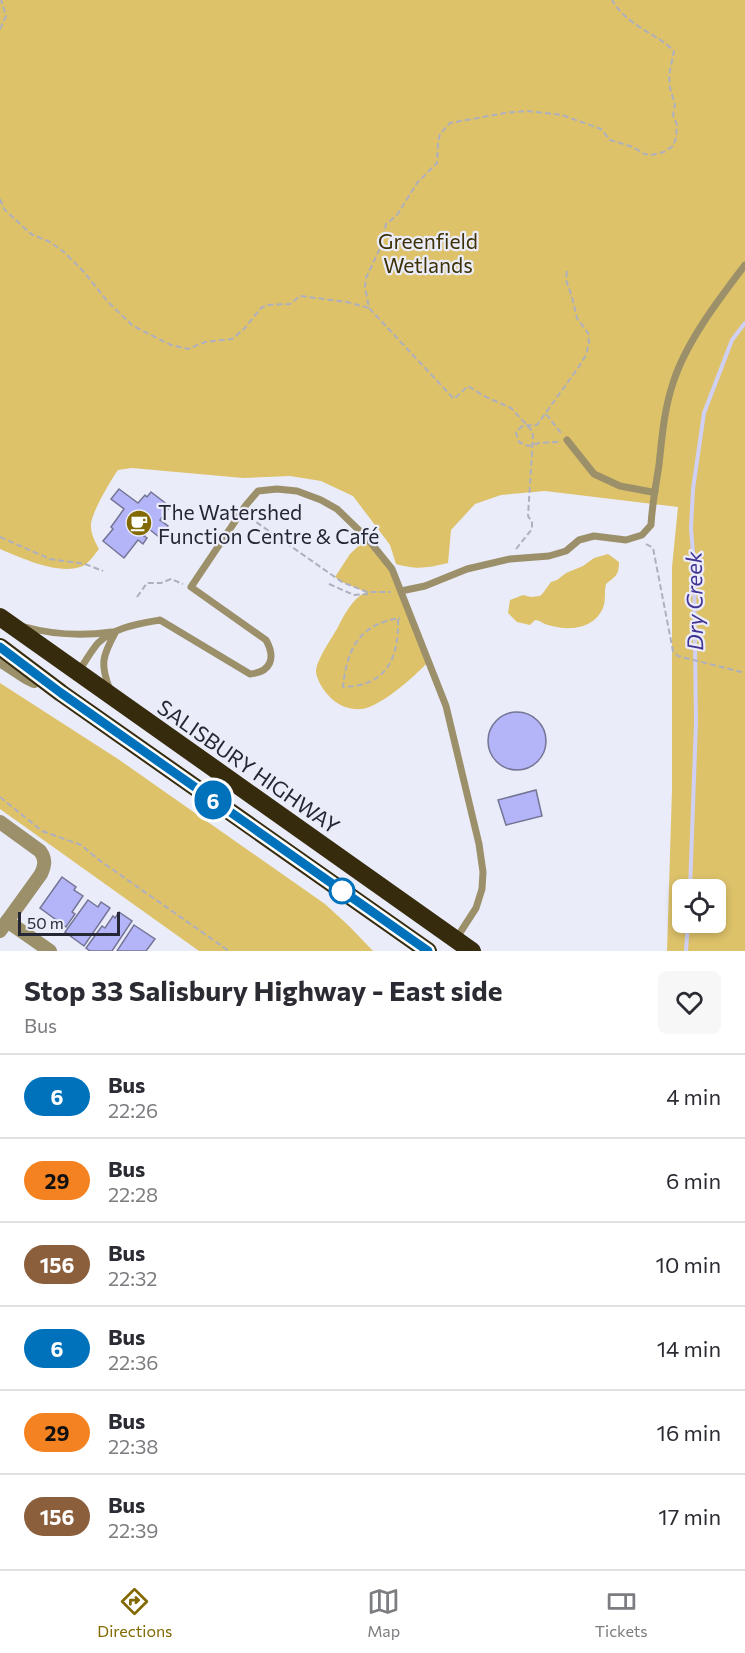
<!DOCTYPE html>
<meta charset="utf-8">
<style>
body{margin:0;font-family:Commissioner,sans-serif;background:#f7f7f7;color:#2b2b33;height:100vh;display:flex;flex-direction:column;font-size:22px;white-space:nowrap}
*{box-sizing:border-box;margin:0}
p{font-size:20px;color:#7c7c81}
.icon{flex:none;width:33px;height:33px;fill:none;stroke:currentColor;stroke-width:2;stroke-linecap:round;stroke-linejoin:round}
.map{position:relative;height:951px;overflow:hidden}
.side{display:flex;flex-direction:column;background:#fff;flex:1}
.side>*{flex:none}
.badge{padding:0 12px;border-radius:20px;font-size:21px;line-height:39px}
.fabs{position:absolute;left:672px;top:879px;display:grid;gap:12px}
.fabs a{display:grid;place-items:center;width:54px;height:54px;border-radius:9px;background:#fff;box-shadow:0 3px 9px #0003;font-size:30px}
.scale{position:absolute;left:18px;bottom:15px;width:102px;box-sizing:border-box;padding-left:6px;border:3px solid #262734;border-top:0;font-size:16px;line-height:21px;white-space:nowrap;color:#262734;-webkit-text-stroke:4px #ebecfa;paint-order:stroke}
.map>.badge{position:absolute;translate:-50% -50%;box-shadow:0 0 0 3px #fff}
.round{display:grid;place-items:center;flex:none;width:63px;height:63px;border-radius:9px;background:#f7f7f7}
.overview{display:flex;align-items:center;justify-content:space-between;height:102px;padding:0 24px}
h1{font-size:28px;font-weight:700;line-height:45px}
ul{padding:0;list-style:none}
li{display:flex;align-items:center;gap:18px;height:84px;padding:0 24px;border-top:2px solid #e1e1e2}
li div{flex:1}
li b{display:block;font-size:22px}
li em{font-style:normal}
li .badge{min-width:66px;font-weight:700;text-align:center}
.menu{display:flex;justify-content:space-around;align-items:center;height:84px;border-top:2px solid #e1e1e2;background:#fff;font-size:16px;color:#7c7c81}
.menu a{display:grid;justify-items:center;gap:3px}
.menu .current{color:#826901}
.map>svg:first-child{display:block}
.green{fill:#ddc26a;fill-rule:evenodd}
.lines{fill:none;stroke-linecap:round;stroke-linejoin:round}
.stream{stroke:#cfd0f3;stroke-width:4}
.building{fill:#b4b4f9;stroke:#747594;stroke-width:1.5}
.path{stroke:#afb0be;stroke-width:2;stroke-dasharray:6 3;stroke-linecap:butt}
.lane{stroke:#9c906a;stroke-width:7}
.street{stroke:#9c906a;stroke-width:14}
.highway{stroke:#362c0d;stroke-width:18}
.line-casing{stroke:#fff;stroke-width:14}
.line{stroke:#0072bc;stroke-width:9}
.stop-dot{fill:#fff;stroke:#0072bc;stroke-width:3}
.labels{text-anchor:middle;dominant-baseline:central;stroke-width:4.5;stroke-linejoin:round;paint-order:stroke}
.park-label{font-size:21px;fill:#3d3105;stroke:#ebecfa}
.poi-label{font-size:21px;fill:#262734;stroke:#ebecfa;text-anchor:start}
.street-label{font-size:21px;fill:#262734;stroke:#ebecfa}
.water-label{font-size:22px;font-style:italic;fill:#423394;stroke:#ebecfa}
</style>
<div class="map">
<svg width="745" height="951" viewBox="0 0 745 951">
<rect width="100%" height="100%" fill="#ebecfa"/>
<!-- green -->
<g class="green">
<path d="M0,0H745V951H667L672,789V567L678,507L545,491L501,495L475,504L451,530L448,563C426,568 418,570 396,564L390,545L353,496L321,481L290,476L243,478L132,468L118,470C111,480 90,515 91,526C91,534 95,542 99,549C95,554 89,563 83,566C59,576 22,558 0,549ZM682,890H716V922H682Z"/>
<path d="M367,538L392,569L429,661C415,676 382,706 362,709C349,710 338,706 329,696C324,691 317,681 316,672C316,660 332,638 338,627C344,615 353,598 366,592L342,582L335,577L350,554Z"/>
<path d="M608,554L619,562C619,575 616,576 606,584C604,592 606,601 603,608C593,630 568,631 548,625C543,624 540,620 535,620L530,625L517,622L508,613L510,600L523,595L531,597L540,596L543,593L551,582L557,580L566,573L583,566L594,558Z"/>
<polygon points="0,683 118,759 325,904 349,926 373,951 199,951 0,809"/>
</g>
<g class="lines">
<!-- stream -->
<g class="stream">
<polyline points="690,890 696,722 694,567 691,528 693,489 704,413 732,340 745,323"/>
<polyline points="686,951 688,922"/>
</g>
</g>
<!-- building -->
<g class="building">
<polygon points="119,489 138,503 145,495 147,497 151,492 168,505 166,507 168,509 160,520 168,526 159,537 149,529 144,536 147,538 143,544 138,540 124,558 103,541 113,529 111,527 124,509 111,499"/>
<circle cx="517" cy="741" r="29"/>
<polygon points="536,790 542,816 506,825 498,800"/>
<polygon points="62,877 76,887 74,890 83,896 72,912 75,914 66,927 40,908"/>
<polygon points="88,900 98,907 101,902 110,908 84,946 65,932"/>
<polygon points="119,912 132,921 112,951 90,951 86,948 102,926 105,928 113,916 115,918"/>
<polygon points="134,925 155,939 146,951 117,951"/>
</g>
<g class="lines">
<!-- path -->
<g class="path">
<polyline points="0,29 6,16 1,0"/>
<polyline points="0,199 4,209 31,234 50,242 64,252 83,271 108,302 133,326 171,345 188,349 205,342 232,339 244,329 261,308 267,305 290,304 300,296 347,302 369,308"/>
<polyline points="546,414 561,433"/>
<path d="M558,442L539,443L528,446L519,442L516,433C524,421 525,427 537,425L578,368L586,355L589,343L588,333L577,318L572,297L566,280L567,271"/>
<polyline points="249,517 342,582 367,592 391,592"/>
<polyline points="0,537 50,559 85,564 103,571"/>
<polyline points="646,544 653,548 673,651 678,656 745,673"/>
<path d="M516,549L532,529V522L528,516L533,437L532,431L527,425L511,408L484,396L468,386L454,399L369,308L365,287L366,278L381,246L386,224L397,215L417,183L437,163L438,143L440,134L450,123L505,113L526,111L562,115L601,129L610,140L633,147L644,154L652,155L664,152L673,146L676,138L677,125L673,115L675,105L670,88L669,75L674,51C661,38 645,32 631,21C623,15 617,8 612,0"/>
<polyline points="329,584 354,595 368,594"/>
<polyline points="137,597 147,583 161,583 171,579 183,584"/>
<path d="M398,619C399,658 387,686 343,687C347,649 359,624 400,618"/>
<polyline points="0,797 42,831 81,845 99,860 229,951"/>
</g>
<!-- lane -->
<g class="lane">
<polyline points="567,440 594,474 620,486 652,492 655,491"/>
<path d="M401,591L425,586L467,569L510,559L549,556L566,551L579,540L594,536L626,540L642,535L651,525C652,505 656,485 659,465C662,437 664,410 673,383C686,342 719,299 745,265"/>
<path d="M25,627C54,635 82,636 112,632"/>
<path d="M79,671C85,662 91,651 98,643C115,627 138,624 160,620L250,674C271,672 276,658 266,640L191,587L246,505L258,491L277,489L297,491L321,500L337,509L367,538L392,569L446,706L479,844L483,872L482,889L476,908L456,939"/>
<path d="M110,690C100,664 102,657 115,633"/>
</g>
<!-- street -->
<g class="street">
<polyline points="0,660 26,677 34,681"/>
<path d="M0,822L40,851C46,859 45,865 41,874L0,931"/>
<polyline points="7,921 50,951"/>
</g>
<!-- highway -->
<g class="highway">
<polyline points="0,617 472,951"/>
<polyline points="0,647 61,693 428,951"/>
</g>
</g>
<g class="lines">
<defs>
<polyline id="line" points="0,647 61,693 428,951"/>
</defs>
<!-- line casing -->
<use href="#line" class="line-casing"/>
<!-- line -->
<use href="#line" class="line"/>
</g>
<!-- icons -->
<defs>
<symbol id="cafe-disc" viewBox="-11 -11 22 22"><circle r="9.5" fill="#826901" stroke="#ebecfa"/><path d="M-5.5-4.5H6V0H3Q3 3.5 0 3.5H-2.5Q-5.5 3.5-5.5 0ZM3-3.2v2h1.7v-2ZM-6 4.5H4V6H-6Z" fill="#fff"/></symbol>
</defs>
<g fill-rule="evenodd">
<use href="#cafe-disc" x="124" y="508" width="30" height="30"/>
</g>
<!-- markers -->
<circle class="stop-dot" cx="342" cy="891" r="12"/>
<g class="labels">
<!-- park labels -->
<g class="park-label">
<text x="428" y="240">Greenfield<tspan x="428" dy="24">Wetlands</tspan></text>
</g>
<!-- poi labels -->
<g class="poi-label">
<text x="158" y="511">The Watershed<tspan x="158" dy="24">Function Centre &amp; Café</tspan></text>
</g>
<!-- street labels -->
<g class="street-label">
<text transform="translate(249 766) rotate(35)">SALISBURY HIGHWAY</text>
</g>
<!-- water labels -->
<g class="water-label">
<text transform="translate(694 601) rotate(-91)">Dry Creek</text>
</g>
</g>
</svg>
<div class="fabs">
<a><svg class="icon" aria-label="locate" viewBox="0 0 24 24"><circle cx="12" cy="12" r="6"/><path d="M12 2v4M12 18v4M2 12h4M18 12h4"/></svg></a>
</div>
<div class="scale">50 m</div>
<b class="badge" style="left:213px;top:800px;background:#0072bc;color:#fff">6</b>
</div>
<section class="side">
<div class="overview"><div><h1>Stop 33 Salisbury Highway - East side</h1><p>Bus</p></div><a class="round"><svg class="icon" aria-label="heart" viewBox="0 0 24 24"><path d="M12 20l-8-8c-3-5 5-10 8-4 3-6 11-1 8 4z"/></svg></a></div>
<ul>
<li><span class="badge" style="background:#0072bc;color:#fff">6</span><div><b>Bus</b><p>22:26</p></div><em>4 min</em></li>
<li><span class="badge" style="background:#f58220;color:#111">29</span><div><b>Bus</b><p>22:28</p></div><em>6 min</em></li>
<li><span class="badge" style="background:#8b5e3c;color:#fff">156</span><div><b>Bus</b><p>22:32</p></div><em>10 min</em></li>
<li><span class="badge" style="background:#0072bc;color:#fff">6</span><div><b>Bus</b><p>22:36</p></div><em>14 min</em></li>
<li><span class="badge" style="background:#f58220;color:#111">29</span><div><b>Bus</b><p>22:38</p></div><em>16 min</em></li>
<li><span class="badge" style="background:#8b5e3c;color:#fff">156</span><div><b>Bus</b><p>22:39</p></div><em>17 min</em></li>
</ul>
</section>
<nav class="menu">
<a class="current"><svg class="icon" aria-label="directions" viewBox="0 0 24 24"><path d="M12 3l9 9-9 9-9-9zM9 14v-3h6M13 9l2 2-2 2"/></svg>Directions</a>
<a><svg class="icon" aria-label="map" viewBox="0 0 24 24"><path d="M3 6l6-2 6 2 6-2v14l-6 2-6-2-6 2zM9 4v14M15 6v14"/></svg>Map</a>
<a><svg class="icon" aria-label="tickets" viewBox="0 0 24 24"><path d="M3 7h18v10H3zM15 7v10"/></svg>Tickets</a>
</nav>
